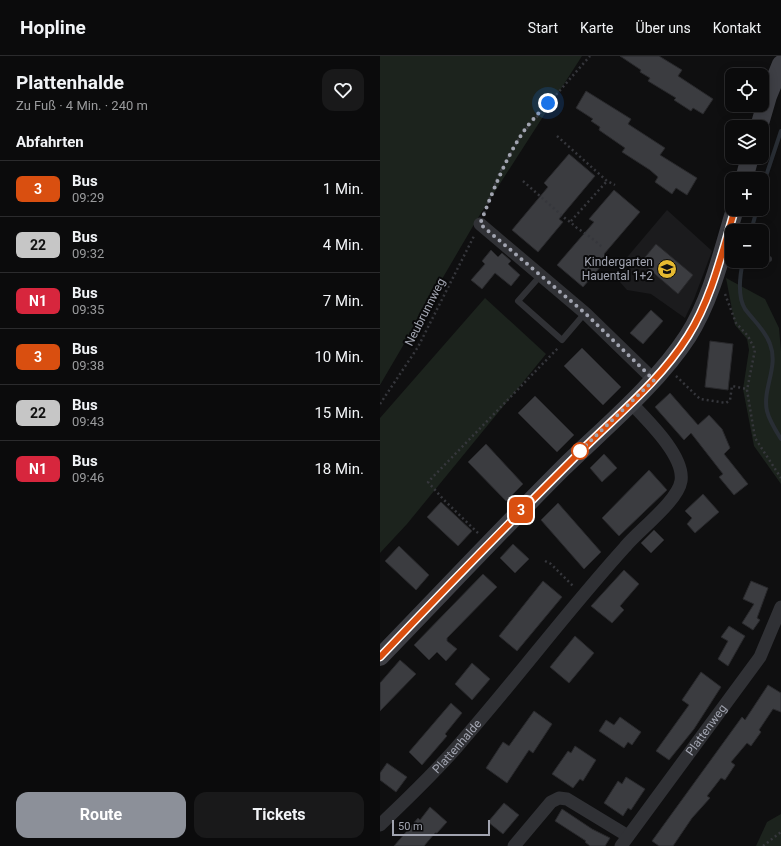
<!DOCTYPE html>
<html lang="de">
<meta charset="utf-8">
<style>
body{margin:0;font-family:Roboto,sans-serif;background:#19191a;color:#f1f3f6;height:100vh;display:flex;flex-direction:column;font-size:15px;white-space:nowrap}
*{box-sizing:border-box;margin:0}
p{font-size:13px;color:#9a9b9d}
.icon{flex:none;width:22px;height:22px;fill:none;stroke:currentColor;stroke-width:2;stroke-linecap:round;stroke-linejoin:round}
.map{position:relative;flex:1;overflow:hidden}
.details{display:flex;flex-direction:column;background:#0b0b0c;width:380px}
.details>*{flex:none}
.badge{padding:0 8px;border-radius:6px;font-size:14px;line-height:26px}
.controls{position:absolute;left:345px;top:12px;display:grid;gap:8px}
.controls a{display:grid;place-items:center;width:44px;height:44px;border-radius:8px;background:#0b0b0c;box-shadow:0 2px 10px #0003,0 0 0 1px #2b2b2d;font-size:20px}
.scale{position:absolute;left:12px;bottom:10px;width:98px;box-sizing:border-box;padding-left:4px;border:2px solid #a1a4b0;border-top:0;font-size:11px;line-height:14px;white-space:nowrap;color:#a1a4b0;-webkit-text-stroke:3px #0a0a0b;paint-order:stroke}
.you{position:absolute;width:20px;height:20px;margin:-10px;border:3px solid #fff;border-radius:50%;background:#1a73e8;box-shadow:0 0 0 6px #1a73e833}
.map>.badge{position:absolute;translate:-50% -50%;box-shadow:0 0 0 2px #fff}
h2{padding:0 16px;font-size:15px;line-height:36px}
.round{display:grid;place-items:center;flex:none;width:42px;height:42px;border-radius:12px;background:#19191a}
.overview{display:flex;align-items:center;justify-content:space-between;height:68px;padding:0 16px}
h1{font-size:19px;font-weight:700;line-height:30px}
.button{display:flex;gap:8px;margin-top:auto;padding:8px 16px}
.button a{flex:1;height:46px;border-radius:12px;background:#8c9099;color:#fff;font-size:16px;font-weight:700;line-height:46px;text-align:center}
.button a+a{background:#19191a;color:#f1f3f6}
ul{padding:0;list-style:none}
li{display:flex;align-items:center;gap:12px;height:56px;padding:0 16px;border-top:1px solid #2b2b2d}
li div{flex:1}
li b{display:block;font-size:15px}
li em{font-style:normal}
li .badge{min-width:44px;font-weight:700;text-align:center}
header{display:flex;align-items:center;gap:24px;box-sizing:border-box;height:56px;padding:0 20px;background:#0b0b0c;border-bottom:1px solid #2b2b2d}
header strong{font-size:19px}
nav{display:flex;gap:22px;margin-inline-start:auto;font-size:14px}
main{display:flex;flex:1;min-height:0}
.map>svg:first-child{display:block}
.built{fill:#1b1b1d}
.green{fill:#1c231d}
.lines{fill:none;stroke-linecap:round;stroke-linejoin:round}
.stream{stroke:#292e35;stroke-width:4}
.building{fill:#3b3c40;stroke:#29292c}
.path{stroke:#36373c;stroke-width:2.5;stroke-dasharray:2 3;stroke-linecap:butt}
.lane{stroke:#303135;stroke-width:6}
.street{stroke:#303135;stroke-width:13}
.secondary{stroke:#3e3f45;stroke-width:18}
.line-casing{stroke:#fff;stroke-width:9}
.line{stroke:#d94f10;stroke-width:6}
.walk{stroke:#a1a4b0;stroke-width:4;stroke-dasharray:0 7.2}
.stop-dot{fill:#fff;stroke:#d94f10;stroke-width:2}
.labels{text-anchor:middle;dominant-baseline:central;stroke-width:4;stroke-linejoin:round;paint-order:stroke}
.poi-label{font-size:12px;fill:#a1a4b0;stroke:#0a0a0b;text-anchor:end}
.street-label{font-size:12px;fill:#a1a4b0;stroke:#0a0a0b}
</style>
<header>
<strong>Hopline</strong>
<nav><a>Start</a><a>Karte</a><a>Über uns</a><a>Kontakt</a></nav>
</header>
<main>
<section class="details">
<div class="overview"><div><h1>Plattenhalde</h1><p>Zu Fuß · 4 Min. · 240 m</p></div><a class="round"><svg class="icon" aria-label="heart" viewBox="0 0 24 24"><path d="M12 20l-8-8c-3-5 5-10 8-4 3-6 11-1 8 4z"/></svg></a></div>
<h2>Abfahrten</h2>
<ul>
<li><span class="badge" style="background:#d94f10;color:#fff">3</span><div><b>Bus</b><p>09:29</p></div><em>1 Min.</em></li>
<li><span class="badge" style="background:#c6c6c6;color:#111">22</span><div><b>Bus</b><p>09:32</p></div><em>4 Min.</em></li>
<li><span class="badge" style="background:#d7263d;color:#fff">N1</span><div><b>Bus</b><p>09:35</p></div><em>7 Min.</em></li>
<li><span class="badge" style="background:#d94f10;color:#fff">3</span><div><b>Bus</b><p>09:38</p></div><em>10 Min.</em></li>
<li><span class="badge" style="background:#c6c6c6;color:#111">22</span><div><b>Bus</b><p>09:43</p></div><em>15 Min.</em></li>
<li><span class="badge" style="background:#d7263d;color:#fff">N1</span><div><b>Bus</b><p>09:46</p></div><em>18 Min.</em></li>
</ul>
<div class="button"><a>Route</a><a>Tickets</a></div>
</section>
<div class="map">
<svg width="401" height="790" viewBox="0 0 401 790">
<rect width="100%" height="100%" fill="#0f0f10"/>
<!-- built -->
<polygon class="built" points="287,154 332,195 314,243 305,262 271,238 247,234 233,218"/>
<!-- green -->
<g class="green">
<polygon points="0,0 202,0 96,165 0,329"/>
<polygon points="346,222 385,243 399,272 401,295 401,428 374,390 363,333 369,294 367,283 355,269"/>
<polygon points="105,242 166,298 27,468 0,497 0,362"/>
<polygon points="401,758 401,790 376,790 387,766"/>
</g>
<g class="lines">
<!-- stream -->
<g class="stream">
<polyline points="382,132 401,75"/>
<polyline points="371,175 377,153"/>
<path d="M363,205C360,219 357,240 365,253C374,265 385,274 390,288C399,311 382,333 387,355C389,364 396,375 401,383"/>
</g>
</g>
<!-- building -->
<g class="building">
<polygon points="240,0 279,0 302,14 298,20 333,43 323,58 313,52 311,55 294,44 296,42 268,25 270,22 260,16 261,14"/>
<polygon points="206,35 251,63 248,68 285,92 280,99 317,122 307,139 296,132 292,138 275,126 278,121 270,114 242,96 245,92 219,74 220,71 211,65 213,63 196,52"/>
<polygon points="189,98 215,120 179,163 183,166 158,196 132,174 168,131 164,127"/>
<polygon points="234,134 260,156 224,198 228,202 203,231 177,209 214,166 209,163"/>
<polygon points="276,188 313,219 298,238 261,206"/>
<polygon points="111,194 118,201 122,197 131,205 128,208 140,219 131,230 115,217 102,233 91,224 105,208 102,205"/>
<polygon points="271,254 283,265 263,288 250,277"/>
<polygon points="330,285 353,288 348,334 325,331"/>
<polygon points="202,292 241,331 223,349 184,310"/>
<polygon points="290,337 318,369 329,359 342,373 350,392 344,398 368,428 354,439 339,421 343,418 311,377 304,384 275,351"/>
<polygon points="155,340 194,379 177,396 138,357"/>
<polygon points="106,388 143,428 126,445 88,406"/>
<polygon points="224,398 237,412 222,426 210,412"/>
<polygon points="269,414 287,434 239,480 222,462"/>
<polygon points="323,438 339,456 315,477 307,468 312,462 305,455"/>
<polygon points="61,446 92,475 78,490 47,461"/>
<polygon points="178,447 221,496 204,513 161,464"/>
<polygon points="274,474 284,484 271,497 261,487"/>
<polygon points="133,488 149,503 135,517 120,502"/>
<polygon points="19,490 49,519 36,534 5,505"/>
<polygon points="244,514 259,528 240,550 244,554 232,567 211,550"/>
<polygon points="103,518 117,531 67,582 67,585 77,593 66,605 57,596 49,604 34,589"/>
<polygon points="163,525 182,541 137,595 119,580"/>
<polygon points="371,525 388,532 377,562 380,564 373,574 362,567 374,548 363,543"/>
<polygon points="349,570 365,580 348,610 338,603 348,585 341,581"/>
<polygon points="195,580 214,597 189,627 170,611"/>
<polygon points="20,604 36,618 0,655 0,627"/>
<polygon points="92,607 110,623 92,644 75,628"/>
<polygon points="321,616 341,631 314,673 289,704 276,695 309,649 302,644"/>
<polygon points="388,629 401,637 401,656 393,653 379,674 381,676 371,690 367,687 351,706 355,709 345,724 341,722 327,740 330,742 312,762 293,790 279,790 272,785 362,661 365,664"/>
<polygon points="71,647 82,657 65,678 67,680 42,709 29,696"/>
<polygon points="154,655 172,668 153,697 149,694 127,727 106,712 123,686 129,690"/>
<polygon points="240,661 261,676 252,689 248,686 244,692 219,675 226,664 234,669"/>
<polygon points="195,690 216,704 203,725 200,723 193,732 172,718 188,695 191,697"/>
<polygon points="7,707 27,721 16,736 0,724 0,717"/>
<polygon points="246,721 265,733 251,754 248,752 243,760 224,747 238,725 242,728"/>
<polygon points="124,747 139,759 123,778 108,766"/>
<polygon points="50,751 67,766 57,777 55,777 44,790 14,790 38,762 40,764"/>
<polygon points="182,753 212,773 230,782 225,790 210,790 205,786 206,785 175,765"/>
</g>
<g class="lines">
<!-- path -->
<g class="path">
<polyline points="177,80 227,125 235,129"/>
<path d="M143,125L187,164C191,166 193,169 197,172C206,178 215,184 223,192"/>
<polyline points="104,157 119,118 141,79 210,0"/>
<polyline points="191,165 227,125"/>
<polyline points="345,238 356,267 368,280 375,294 367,334 375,382 401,422"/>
<polyline points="296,320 320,343 346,347 350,344 352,330 367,333"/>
<polyline points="0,348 38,291 94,180"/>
<polyline points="98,477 64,444 48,426 179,291"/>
<polyline points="165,505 171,508 194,531"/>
<polyline points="383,790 401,776"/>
</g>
<!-- lane -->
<g class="lane">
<polyline points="382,203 389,203"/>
<polyline points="161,219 138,245 182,284 205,257"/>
</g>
<!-- street -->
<g class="street">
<polyline points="100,168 205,257 274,324"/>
<path id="s1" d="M0,769C28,742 57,715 82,685C138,621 188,554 245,491C259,474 298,445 301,425C305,400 267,364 250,346"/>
<polyline points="134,790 171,746 179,742 187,743 248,780"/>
<path id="s2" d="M241,790L380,601L401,551"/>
</g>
<!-- secondary -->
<g class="secondary">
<polyline points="379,71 388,40 401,8"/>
<polyline points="364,123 370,101"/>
<path d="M0,601C61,538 121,474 183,412C224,372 277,328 308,280C332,242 342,196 355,153"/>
</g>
</g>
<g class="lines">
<defs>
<path id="line" d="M0,601C63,535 127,469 192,404C231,364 278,328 308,280C332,242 342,196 355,153"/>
</defs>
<!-- line casing -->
<use href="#line" class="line-casing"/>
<!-- line -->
<use href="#line" class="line"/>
<!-- walk -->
<path class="walk" d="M168,47C158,58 147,69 140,81C123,108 112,138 100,168L205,257L274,324L200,395"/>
</g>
<!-- icons -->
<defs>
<symbol id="school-disc" viewBox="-11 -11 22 22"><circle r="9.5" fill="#e6ba31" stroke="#0a0a0b"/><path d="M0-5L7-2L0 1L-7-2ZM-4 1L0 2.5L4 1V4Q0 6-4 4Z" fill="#111"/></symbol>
</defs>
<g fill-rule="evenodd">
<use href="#school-disc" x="276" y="202" width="22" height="22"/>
</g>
<!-- markers -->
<circle class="stop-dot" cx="200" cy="395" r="8"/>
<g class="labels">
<!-- poi labels -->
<g class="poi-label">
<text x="273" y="206">Kindergarten<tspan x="273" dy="14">Hauental 1+2</tspan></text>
</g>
<!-- street labels -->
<g class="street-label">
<text transform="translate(45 256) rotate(-63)">Neubrunnweg</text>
<text stroke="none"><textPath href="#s2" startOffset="144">Plattenweg</textPath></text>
<text stroke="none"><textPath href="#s1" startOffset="110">Plattenhalde</textPath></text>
</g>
</g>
</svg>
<div class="controls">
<a><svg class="icon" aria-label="locate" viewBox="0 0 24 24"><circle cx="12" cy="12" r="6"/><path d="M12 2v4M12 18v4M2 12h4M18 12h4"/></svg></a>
<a><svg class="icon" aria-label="layers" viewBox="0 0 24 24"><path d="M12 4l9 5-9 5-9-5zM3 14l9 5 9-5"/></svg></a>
<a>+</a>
<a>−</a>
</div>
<div class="scale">50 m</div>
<div class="you" style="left:168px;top:47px"></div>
<b class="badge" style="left:141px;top:454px;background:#d94f10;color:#fff">3</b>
</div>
</main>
